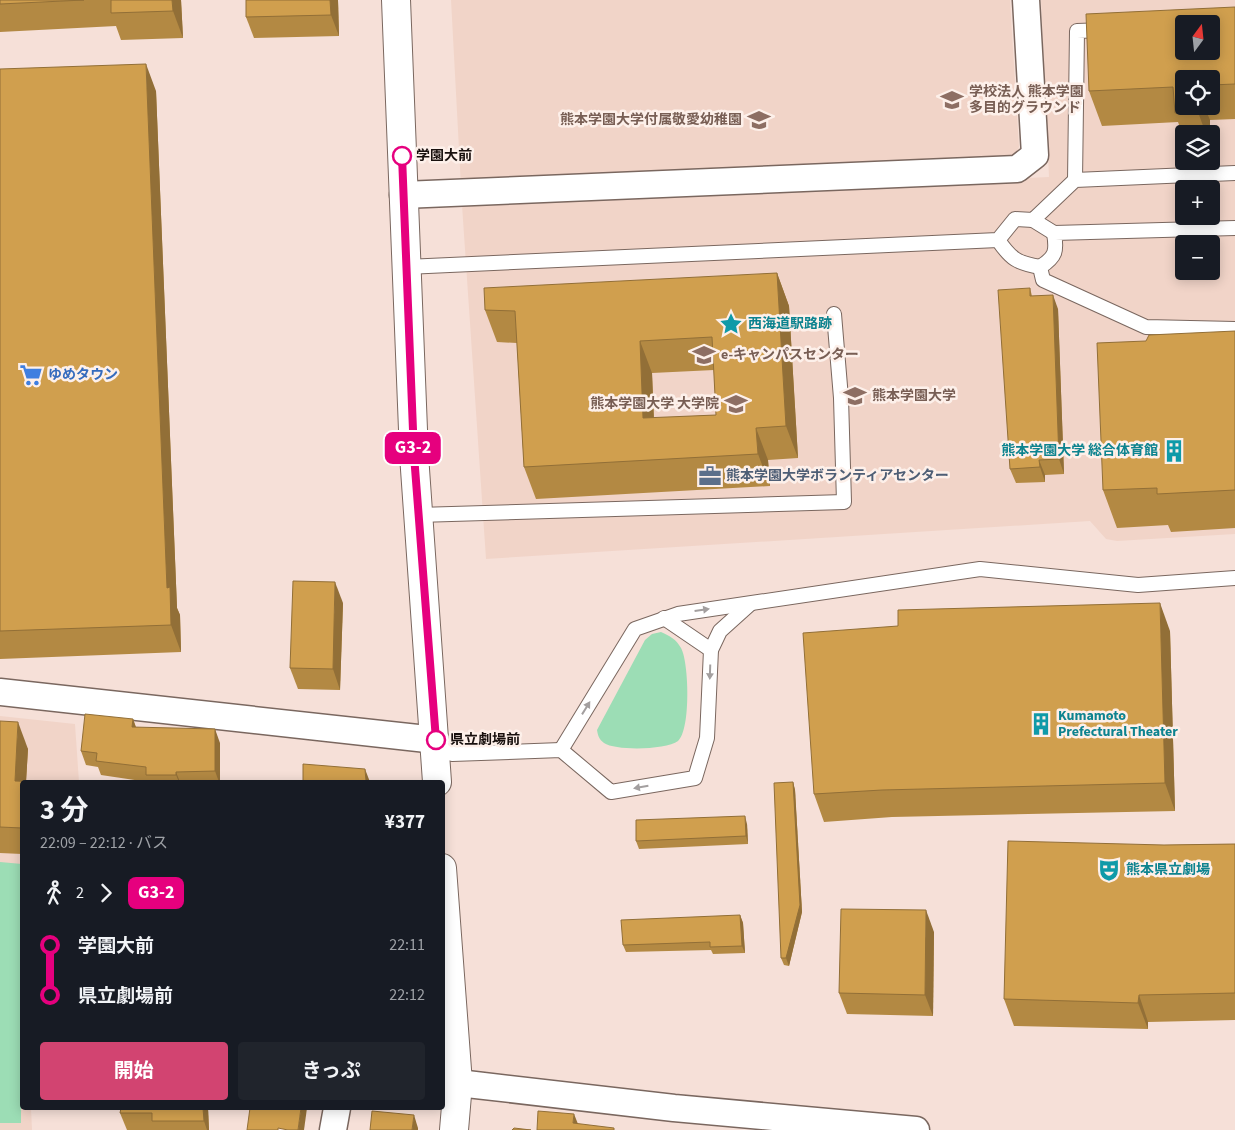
<!DOCTYPE html>
<html lang="ja">
<meta charset="utf-8">
<style>
body{margin:0;font-family:"Source Sans 3","Noto Sans JP",sans-serif;background:#20242c;color:#f1f3f6;height:100vh;display:flex;flex-direction:column;font-size:19px;white-space:nowrap}
*{box-sizing:border-box;margin:0}
p{font-size:16px;color:#9ea1a6}
.icon{flex:none;width:28px;height:28px;fill:none;stroke:currentColor;stroke-width:2;stroke-linecap:round;stroke-linejoin:round}
.map{position:relative;flex:1;overflow:hidden}
.panel{position:absolute;left:20px;top:780px;width:425px;height:330px;display:flex;flex-direction:column;background:#171b24;border-radius:5px;box-shadow:0 2px 12px #0003}
.panel>*{flex:none}
.badge{padding:0 10px;border-radius:8px;font-size:18px;line-height:32px}
.needle{width:32px;rotate:15deg}
.buttons{position:absolute;left:1175px;top:15px;display:grid;gap:10px}
.buttons a{display:grid;place-items:center;width:45px;height:45px;border-radius:5px;background:#171b24;box-shadow:0 2px 12px #0003;font-size:25px}
.map>.badge{position:absolute;translate:-50% -50%;box-shadow:0 0 0 2px #fff}
.legs{display:flex;align-items:center;gap:8px;height:55px;padding:0 20px;font-size:16px}
.legs p{margin-inline-start:auto}
.summary{display:flex;align-items:center;justify-content:space-between;height:85px;padding:0 20px}
h1{font-size:28px;font-weight:700;line-height:38px}
.action{display:flex;gap:10px;margin-top:auto;padding:10px 20px}
.action a{flex:1;height:58px;border-radius:5px;background:#d24471;color:#fff;font-size:20px;font-weight:700;line-height:58px;text-align:center}
.action a+a{background:#20242c;color:#f1f3f6}
ul{padding:0 20px;list-style:none}
li{display:flex;align-items:center;gap:18px;height:50px;font-size:19px}
li i{display:grid;place-items:center;width:8px;height:100%;margin:0 6px;background:currentColor}
li i::after{content:'';width:12px;height:12px;margin:-6px;border:4px solid;border-radius:50%;background:#171b24}
li p{margin-inline-start:auto}
li:first-child i{background:linear-gradient(#0000 50%,currentColor 0)}
li:last-child i{background:linear-gradient(currentColor 50%,#0000 0)}
.map>svg:first-child{display:block}
.built{fill:#f1d4c8;fill-rule:evenodd}
.grass{fill:#9cddb5}
.lines{fill:none;stroke-linecap:round;stroke-linejoin:round}
.lane-casing{stroke:#7a675f;stroke-width:16}
.street-casing{stroke:#7a675f;stroke-width:29}
.secondary-casing{stroke:#7a675f;stroke-width:30}
.lane{stroke:#fff;stroke-width:14}
.street{stroke:#fff;stroke-width:26}
.secondary{stroke:#fff;stroke-width:28}
.wall{fill:#b38943;fill-rule:evenodd}
.shaded-wall{fill:#926f37}
.building{fill:#d09f4e;stroke:#926f37;fill-rule:evenodd}
.oneway{fill:#a39f9f}
.line-1-casing{stroke:#fff;stroke-width:11}
.line-1{stroke:#e6007e;stroke-width:8}
.stop-1-dot{fill:#fff;stroke:#e6007e;stroke-width:2.5}
.labels{text-anchor:middle;dominant-baseline:central;stroke-width:5;stroke-linejoin:round;paint-order:stroke}
.education-label{font-size:14px;font-weight:bold;fill:#785e54;stroke:#fdf0ea;text-anchor:start}
.stop-label{font-size:14px;font-weight:bold;fill:#18100e;stroke:#fdf0ea;text-anchor:start}
.culture-label{font-size:14px;font-weight:bold;fill:#0d838f;stroke:#fdf0ea;text-anchor:start}
.shop-label{font-size:14px;font-weight:bold;fill:#366cbe;stroke:#fdf0ea;text-anchor:start}
.service-label{font-size:14px;font-weight:bold;fill:#4e5e75;stroke:#fdf0ea;text-anchor:start}
</style>
<div class="map">
<svg width="1235" height="1130" viewBox="0 0 1235 1130">
<rect width="100%" height="100%" fill="#f6e0d8"/>
<!-- built -->
<g class="built">
<polygon points="451,0 1010,0 1019,147 1015,156 461,187"/>
<path d="M1041,0H1235V534L1117,541L1106,539L1090,521L486,559L462,205L1049,177ZM1184,24H1211V51H1184ZM1184,79H1211V106H1184ZM1184,134H1211V161H1184ZM1184,189H1211V216H1184ZM1184,244H1211V271H1184Z"/>
<polygon points="0,716 75,724 79,782 22,782 22,1108 31,1108 32,1130 0,1130"/>
</g>
<!-- grass -->
<g class="grass">
<path d="M661,632C670,636 676,639 681,648C689,662 691,730 678,741C666,750 616,751 604,743C599,739 598,736 597,730L645,640L652,634Z"/>
<polygon points="0,862 22,864 21,1123 0,1123"/>
</g>
<g class="lines">
<defs>
<g id="lane">
<polyline points="1075,180 1077,31 1105,30"/>
<polyline points="1033,220 1054,233"/>
<path d="M1235,228L1054,233C1057,251 1056,257 1040,267L1043,280L1146,327L1235,329"/>
<path d="M998,240C1011,259 1017,263 1040,267"/>
<polyline points="406,267 998,240 1015,219 1033,220 1075,180 1235,173"/>
<polyline points="418,515 844,502 841,398 834,314"/>
<polyline points="664,618 711,650"/>
<polyline points="436,740 452,754 561,750 611,792 695,778 707,738 711,650 720,631 750,604"/>
<polyline points="561,750 635,629 678,614 980,569 1138,585 1235,578"/>
</g>
<g id="street">
<polyline points="403,195 1017,169 1035,155 1026,0"/>
<polyline points="0,692 436,740"/>
<polyline points="458,1083 674,1108 916,1130"/>
<polyline points="333,1130 337,1108"/>
</g>
<g id="secondary">
<polyline points="396,0 414,455 437,782"/>
<polyline points="442,868 458,1083 454,1130"/>
</g>
</defs>
<!-- lane casing -->
<use href="#lane" class="lane-casing"/>
<!-- street casing -->
<use href="#street" class="street-casing"/>
<!-- secondary casing -->
<use href="#secondary" class="secondary-casing"/>
<!-- lane -->
<use href="#lane" class="lane"/>
<!-- street -->
<use href="#street" class="street"/>
<!-- secondary -->
<use href="#secondary" class="secondary"/>
</g>
<!-- wall -->
<g class="wall">
<polygon points="0,0 181,0 183,38 121,40 116,26 0,32"/>
<polygon points="246,0 338,0 339,36 254,38 246,17"/>
<path d="M1235,7V119L1210,120V134H1184V138L1178,122L1102,126L1089,91ZM1184,79H1211V106H1184Z"/>
<polygon points="0,69 156,91 177,608 180,615 181,652 0,659"/>
<path d="M777,273L789,306L798,458L768,460L770,486L536,499L524,467L517,343L497,342L485,310ZM714,370L716,415L654,418L652,373Z"/>
<polygon points="1030,288 1032,296 1058,309 1064,474 1045,475 1045,482 1016,483 1010,469"/>
<polygon points="1235,331 1235,528 1171,532 1168,525 1117,528 1103,490 1146,341"/>
<polygon points="343,603 340,690 298,689 290,668"/>
<polygon points="1170,631 1175,811 892,817 824,822 814,794"/>
<polygon points="133,719 136,727 220,743 220,782 148,782 101,775 98,767 86,765 81,751"/>
<polygon points="0,721 28,749 26,781 22,782 22,854 0,853"/>
<polygon points="793,782 795,790 802,912 789,966 784,965 781,958"/>
<polygon points="747,824 748,844 639,849 636,841"/>
<polygon points="1235,844 1235,1020 1148,1022 1148,1029 1014,1026 1004,999 1164,845"/>
<polygon points="740,915 743,923 745,953 713,954 711,950 626,952 623,945"/>
<polygon points="934,932 933,1016 847,1014 839,993"/>
<polygon points="208,1108 209,1130 127,1130 120,1113"/>
</g>
<!-- shaded-wall -->
<g class="shaded-wall">
<polygon points="172,0 181,0 183,38 173,11"/>
<polygon points="330,0 338,0 339,36 331,15"/>
<polygon points="146,64 156,91 177,608 180,615 181,652 171,625 167,588"/>
<polygon points="1198,106 1204,106 1210,120 1210,134 1206,134 1198,112"/>
<polygon points="777,273 789,306 798,458 786,426"/>
<polygon points="1053,295 1058,309 1064,474 1059,459"/>
<polygon points="640,341 652,373 655,450 643,418"/>
<polygon points="756,428 768,460 770,486 758,454"/>
<polygon points="1039,460 1045,475 1045,482 1040,467"/>
<polygon points="335,582 343,603 340,690 333,669"/>
<polygon points="1160,603 1170,631 1175,811 1165,783"/>
<polygon points="133,719 138,734 132,727"/>
<polygon points="18,722 28,749 26,782 15,781"/>
<polygon points="215,729 220,743 220,782 219,782 215,771"/>
<polygon points="365,769 370,782 366,782"/>
<polygon points="176,772 180,782 179,782 176,775"/>
<polygon points="793,782 795,790 802,912 789,966 786,958"/>
<polygon points="745,816 747,824 748,844 746,836"/>
<polygon points="926,910 934,932 933,1016 925,995"/>
<polygon points="740,915 743,923 745,953 742,946"/>
<polygon points="1139,995 1148,1022 1148,1029 1138,1003"/>
<polygon points="203,1108 208,1108 209,1130 207,1130 204,1121"/>
<polygon points="301,1108 307,1108 304,1130 298,1130"/>
<polygon points="574,1114 580,1129 573,1123"/>
<polygon points="414,1115 418,1128 418,1130 412,1130"/>
</g>
<!-- building -->
<g class="building">
<polygon points="0,0 84,0 0,4"/>
<polygon points="111,0 172,0 173,11 111,13"/>
<polygon points="246,0 330,0 331,15 246,17"/>
<path d="M1235,7V84L1211,85V79H1184V106H1198V112L1175,113L1173,87L1089,91L1086,14ZM1184,24H1211V51H1184Z"/>
<polygon points="146,64 167,588 170,587 171,625 0,631 0,69"/>
<path d="M777,273L786,426L756,428L758,454L524,467L515,311L485,310L484,288ZM712,337L716,415L643,418L640,341Z"/>
<polygon points="1030,288 1030,296 1053,295 1059,459 1039,460 1040,467 1010,469 998,290"/>
<polygon points="1235,331 1235,490 1157,494 1157,488 1103,490 1097,343 1146,341 1149,335"/>
<polygon points="293,581 335,582 333,669 290,668"/>
<polygon points="1160,603 1165,783 882,790 814,794 803,633 898,626 898,610"/>
<polygon points="85,714 133,719 132,727 215,729 215,771 176,772 176,775 146,775 146,767 96,761 97,753 81,751"/>
<polygon points="0,721 18,722 15,781 45,782 22,782 22,828 0,827"/>
<polygon points="303,764 365,769 366,782 303,782"/>
<polygon points="793,782 800,905 786,958 781,958 774,783"/>
<polygon points="745,816 746,836 636,841 636,820"/>
<polygon points="1008,841 1164,845 1235,844 1235,993 1139,995 1138,1003 1004,999"/>
<polygon points="841,909 926,910 925,995 839,993"/>
<polygon points="740,915 742,946 710,947 710,942 623,945 621,920"/>
<polygon points="121,1108 203,1108 204,1121 152,1121 152,1113 120,1113"/>
<polygon points="250,1108 301,1108 298,1130 288,1130 278,1128 278,1130 247,1130"/>
<polygon points="372,1111 414,1115 412,1130 370,1130"/>
<polygon points="538,1111 574,1114 573,1123 614,1128 614,1130 537,1130"/>
<polygon points="514,1128 531,1130 512,1130"/>
</g>
<!-- one-way arrows -->
<defs><path id="oneway-solid" d="M-6-.8H1V-3.2L6.5 0L1 3.2V.8H-6Z" transform="scale(1.25)"/></defs>
<g class="oneway">
<use href="#oneway-solid" transform="translate(702 610) rotate(-8)"/>
<use href="#oneway-solid" transform="translate(710 672) rotate(92)"/>
<use href="#oneway-solid" transform="translate(586 708) rotate(-58)"/>
<use href="#oneway-solid" transform="translate(641 787) rotate(170)"/>
</g>
<g class="lines">
<defs>
<polyline id="line-1" points="402,156 414,455 436,740"/>
</defs>
<!-- line-1 casing -->
<use href="#line-1" class="line-1-casing"/>
<!-- line-1 -->
<use href="#line-1" class="line-1"/>
</g>
<!-- icons -->
<defs>
<symbol id="university-bare" viewBox="-9 -9 18 18"><path d="M0-5L7-2L0 1L-7-2ZM-4 1L0 2.5L4 1V4Q0 6-4 4Z" fill="#8d6e63" stroke="#fdf0ea" stroke-width="2.5" paint-order="stroke"/></symbol>
<symbol id="school-bare" viewBox="-9 -9 18 18"><path d="M0-5L7-2L0 1L-7-2ZM-4 1L0 2.5L4 1V4Q0 6-4 4Z" fill="#8d6e63" stroke="#fdf0ea" stroke-width="2.5" paint-order="stroke"/></symbol>
<symbol id="sight-bare" viewBox="-9 -9 18 18"><path d="M0-6L1.8-2.2L6-1.7L2.9 1.2L3.7 5.4L0 3.3L-3.7 5.4L-2.9 1.2L-6-1.7L-1.8-2.2Z" fill="#0f9aa8" stroke="#fdf0ea" stroke-width="2.5" paint-order="stroke"/></symbol>
<symbol id="supermarket-bare" viewBox="-9 -9 18 18"><path d="M-6-5.5h2.5l.6 2H6L4.5 2H-2.5L-4.4-4H-6ZM-1.5 3.2a1.3 1.3 0 1 0 .1 0ZM3 3.2a1.3 1.3 0 1 0 .1 0Z" fill="#3f7fe0" stroke="#fdf0ea" stroke-width="2.5" paint-order="stroke"/></symbol>
<symbol id="building-bare" viewBox="-9 -9 18 18"><path d="M-4-6H4V6H1V3H-1V6H-4ZM-2.5-4.3h1.7v1.8h-1.7ZM.8-4.3h1.7v1.8H.8ZM-2.5-1h1.7V.8h-1.7ZM.8-1h1.7V.8H.8Z" fill="#0f9aa8" stroke="#fdf0ea" stroke-width="2.5" paint-order="stroke"/></symbol>
<symbol id="office-bare" viewBox="-9 -9 18 18"><path d="M-6-3h4V-5.5h4V-3h4V5H-6ZM-1-4.5V-3h2v-1.5ZM-6 0V1H6V0Z" fill="#5c6f8a" stroke="#fdf0ea" stroke-width="2.5" paint-order="stroke"/></symbol>
<symbol id="theatre-bare" viewBox="-9 -9 18 18"><path d="M-5-5.5Q0-4 5-5.5V0Q5 5 0 6Q-5 5-5 0ZM-3.3-2.5H-1v1.5H-3.3ZM1-2.5H3.3v1.5H1ZM-2.8 1Q0 5.5 2.8 1Z" fill="#0f9aa8" stroke="#fdf0ea" stroke-width="2.5" paint-order="stroke"/></symbol>
</defs>
<g fill-rule="evenodd">
<use href="#university-bare" x="936" y="84" width="32" height="32"/>
<use href="#school-bare" x="743" y="104" width="32" height="32"/>
<use href="#sight-bare" x="715" y="308" width="32" height="32"/>
<use href="#university-bare" x="688" y="339" width="32" height="32"/>
<use href="#supermarket-bare" x="15" y="359" width="32" height="32"/>
<use href="#university-bare" x="839" y="380" width="32" height="32"/>
<use href="#university-bare" x="720" y="388" width="32" height="32"/>
<use href="#building-bare" x="1158" y="435" width="32" height="32"/>
<use href="#office-bare" x="694" y="460" width="32" height="32"/>
<use href="#building-bare" x="1025" y="708" width="32" height="32"/>
<use href="#theatre-bare" x="1093" y="854" width="32" height="32"/>
</g>
<!-- markers -->
<g class="stop-1-dot">
<circle cx="402" cy="156" r="9"/>
<circle cx="436" cy="740" r="9"/>
</g>
<g class="labels">
<!-- education labels -->
<g class="education-label">
<text x="969" y="92">学校法人 熊本学園<tspan x="969" dy="16">多目的グラウンド</tspan></text>
<text x="742" y="120" text-anchor="end">熊本学園大学付属敬愛幼稚園</text>
<text x="721" y="355">e-キャンパスセンター</text>
<text x="872" y="396">熊本学園大学</text>
<text x="719" y="404" text-anchor="end">熊本学園大学 大学院</text>
</g>
<!-- stop labels -->
<g class="stop-label">
<text x="416" y="156">学園大前</text>
<text x="450" y="740">県立劇場前</text>
</g>
<!-- culture labels -->
<g class="culture-label">
<text x="748" y="324">西海道駅路跡</text>
<text x="1158" y="451" text-anchor="end">熊本学園大学 総合体育館</text>
<text x="1058" y="716">Kumamoto<tspan x="1058" dy="16">Prefectural Theater</tspan></text>
<text x="1126" y="870">熊本県立劇場</text>
</g>
<!-- shop labels -->
<g class="shop-label">
<text x="48" y="375">ゆめタウン</text>
</g>
<!-- service labels -->
<g class="service-label">
<text x="726" y="476">熊本学園大学ボランティアセンター</text>
</g>
</g>
</svg>
<div class="buttons">
<a><svg class="needle" viewBox="-14 -14 28 28"><path d="M0-13l5 13h-10z" fill="#e53935"/><path d="M0 13l5-13h-10z" fill="#9ea1a6"/></svg></a>
<a><svg class="icon" aria-label="locate" viewBox="0 0 24 24"><circle cx="12" cy="12" r="6"/><path d="M12 2v4M12 18v4M2 12h4M18 12h4"/></svg></a>
<a><svg class="icon" aria-label="layers" viewBox="0 0 24 24"><path d="M12 4l9 5-9 5-9-5zM3 14l9 5 9-5"/></svg></a>
<a>+</a>
<a>−</a>
</div>
<b class="badge" style="left:413px;top:448px;background:#e6007e;color:#fff">G3-2</b>
<section class="panel">
<div class="summary"><div><h1>3 分</h1><p>22:09 – 22:12 · バス</p></div><b>¥377</b></div>
<div class="legs"><svg class="icon" aria-label="walk" viewBox="0 0 24 24"><circle cx="13" cy="4" r="2"/><path d="M13 8l-2 6 4 7M11 14l-3 7M7 12l3-4h3l4 4"/></svg>2<svg class="icon" aria-label="forward" viewBox="0 0 24 24"><path d="M9 5l7 7-7 7"/></svg><b class="badge" style="background:#e6007e;color:#fff">G3-2</b></div>
<ul>
<li><i style="color:#e6007e"></i><b>学園大前</b><p>22:11</p></li>
<li><i style="color:#e6007e"></i><b>県立劇場前</b><p>22:12</p></li>
</ul>
<div class="action"><a>開始</a><a>きっぷ</a></div>
</section>
</div>
